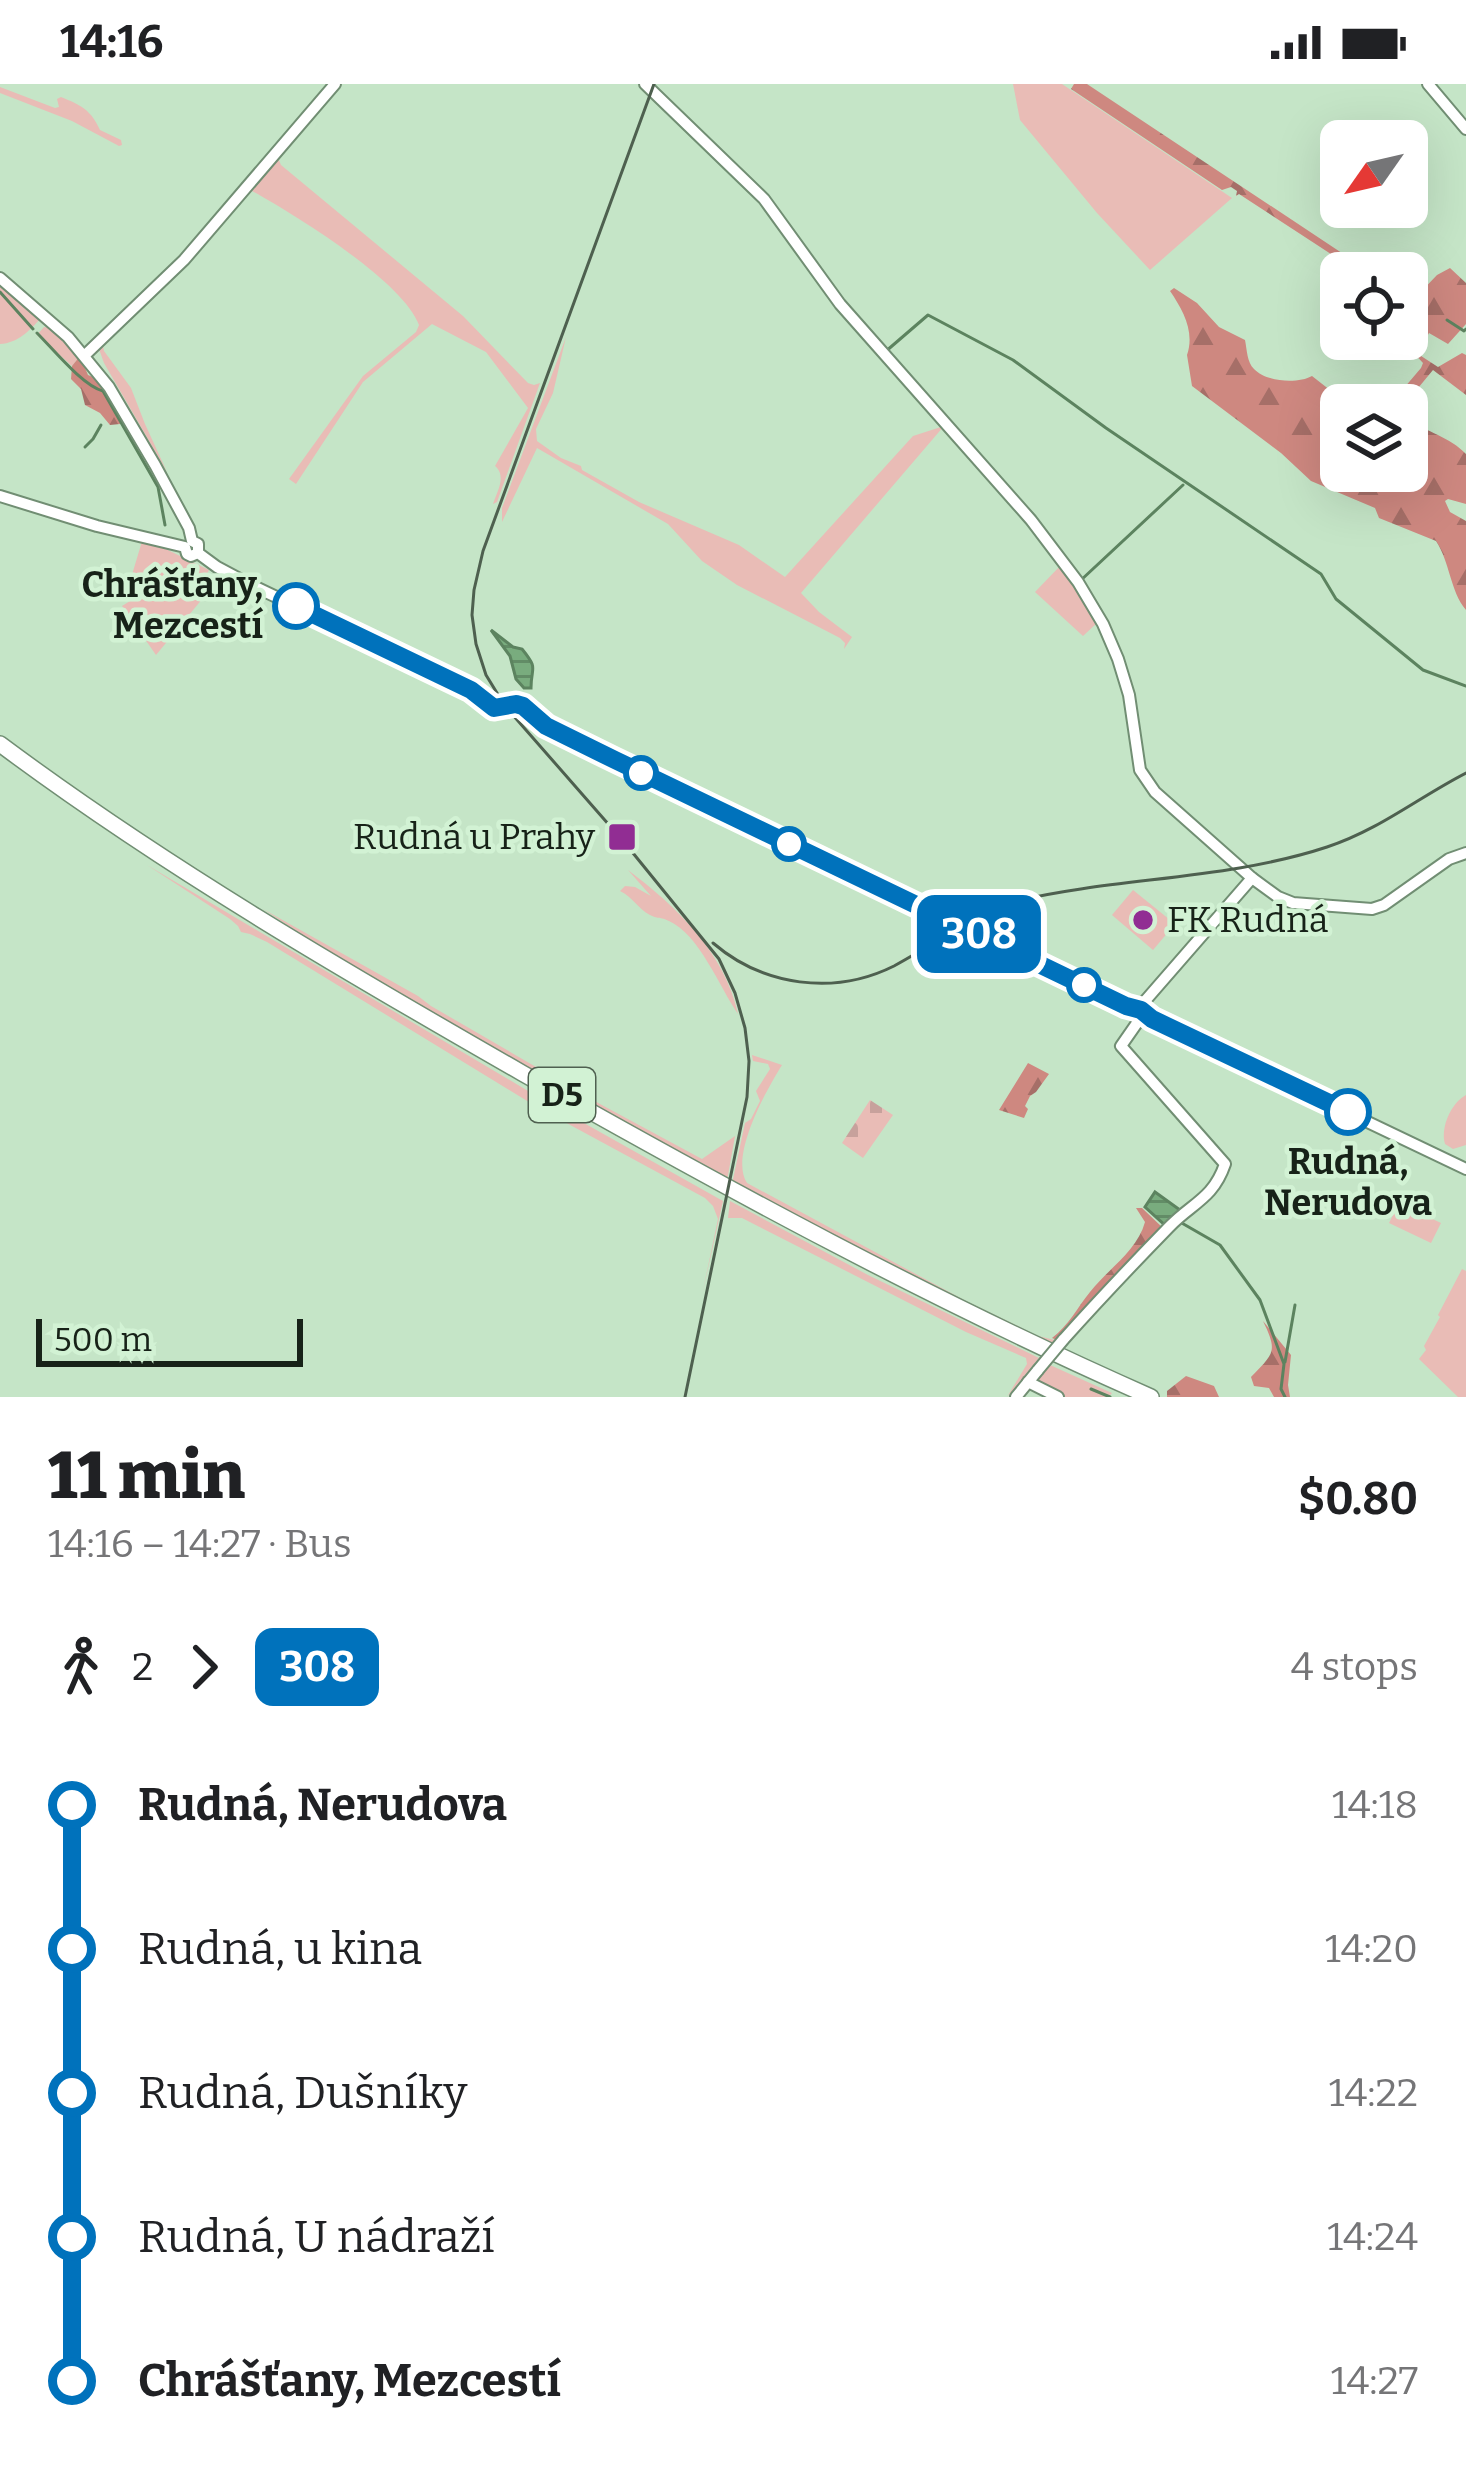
<!DOCTYPE html>
<meta charset="utf-8">
<style>
body{margin:0;font-family:Bitter,serif;background:#f6f6f6;color:#202124;height:100vh;display:flex;flex-direction:column;font-size:45px;white-space:nowrap}
*{box-sizing:border-box;margin:0}
p{font-size:39px;color:#757577}
.icon{flex:none;width:66px;height:66px;fill:none;stroke:currentColor;stroke-width:2;stroke-linecap:round;stroke-linejoin:round}
.map{position:relative;height:1313px;overflow:hidden}
.sheet{display:flex;flex-direction:column;background:#fff;flex:1}
.sheet>*{flex:none}
.badge{padding:0 24px;border-radius:18px;font-size:42px;line-height:78px}
.needle{width:78px;rotate:236deg}
.fabs{position:absolute;left:1320px;top:36px;display:grid;gap:24px}
.fabs a{display:grid;place-items:center;width:108px;height:108px;border-radius:18px;background:#fff;box-shadow:0 12px 48px #0002;font-size:60px}
.scale{position:absolute;left:36px;bottom:30px;width:267px;box-sizing:border-box;padding-left:12px;border:6px solid #172218;border-top:0;font-size:33px;line-height:42px;white-space:nowrap;color:#172218;-webkit-text-stroke:9px #d2f2d4;paint-order:stroke}
.map>.badge{position:absolute;translate:-50% -50%;box-shadow:0 0 0 6px #fff}
.legs{display:flex;align-items:center;gap:18px;height:132px;padding:0 48px;font-size:39px}
.legs p{margin-inline-start:auto}
.headline{display:flex;align-items:center;justify-content:space-between;height:204px;padding:0 48px}
h1{font-size:66px;font-weight:800;line-height:90px}
ul{padding:0 48px;list-style:none}
li{display:flex;align-items:center;gap:42px;height:144px;font-size:45px}
li i{display:grid;place-items:center;width:18px;height:100%;margin:0 15px;background:currentColor}
li i::after{content:'';width:30px;height:30px;margin:-15px;border:9px solid;border-radius:50%;background:#fff}
li p{margin-inline-start:auto}
li:first-child i{background:linear-gradient(#0000 50%,currentColor 0)}
li:last-child i{background:linear-gradient(currentColor 50%,#0000 0)}
.status{display:flex;justify-content:space-between;align-items:center;height:84px;padding:0 60px;background:#fff;direction:ltr}
.status svg{height:33px;fill:currentColor}
.map>svg:first-child{display:block}
.green{fill:#e9bcb6}
.forest{fill:url(#forest-firs)}
.cemetery{fill:url(#cemetery-stones)}
.water{fill:url(#water-rules);stroke:#5c835f;stroke-width:3}
.lines{fill:none;stroke-linecap:round;stroke-linejoin:round}
.stream{stroke:#5c835f;stroke-width:3}
.secondary-casing{stroke:#718e73;stroke-width:14}
.highway-casing{stroke:#718e73;stroke-width:18}
.secondary{stroke:#fff;stroke-width:10}
.highway{stroke:#fff;stroke-width:15}
.rail{stroke:#4e604f;stroke-width:3}
.secondary-bridge-casing{stroke:#718e73;stroke-width:14;stroke-linecap:butt}
.secondary-bridge{stroke:#fff;stroke-width:10}
.line-1-casing{stroke:#fff;stroke-width:27}
.line-1{stroke:#0072bc;stroke-width:18}
.stop-1-dot{fill:#fff;stroke:#0072bc;stroke-width:6}
.poi-dot{fill:#912d93;stroke:#d2f2d4;stroke-width:4.5}
.labels{text-anchor:middle;dominant-baseline:central;stroke-width:9;stroke-linejoin:round;paint-order:stroke}
.shield{fill:#d2f2d4;stroke:#4f6050;stroke-width:3}
.shield-label{font-size:33px;font-weight:bold;fill:#172218}
.stop-label{font-size:36px;font-weight:bold;fill:#172218;stroke:#d2f2d4;text-anchor:end}
.poi-label{font-size:36px;fill:#172218;stroke:#d2f2d4;text-anchor:end}
</style>
<div class="status"><b>14:16</b><svg viewBox="0 0 49 12"><path d="M0 12V9h3v3zM5 12V6h3v6zM10 12V3h3v9zM15 12V0h3v12zM26 1h20v11H26zM47 4h2v5h-2z"/></svg></div>
<div class="map">
<svg width="1466" height="1313" viewBox="0 0 1466 1313">
<defs>
<pattern id="forest-firs" width="22" height="20" patternUnits="userSpaceOnUse" patternTransform="scale(3)"><rect width="22" height="20" fill="#ce8880"/><path d="M5 1l3.5 6h-7zM16 11l3.5 6h-7z" fill="#a66f68"/></pattern>
<pattern id="cemetery-stones" width="16" height="16" patternUnits="userSpaceOnUse" patternTransform="scale(3)"><rect width="16" height="16" fill="#e9bcb6"/><path d="M2 7V4a2 2 0 0 1 4 0v3zM10 15v-3a2 2 0 0 1 4 0v3z" fill="#c7a19c"/></pattern>
<pattern id="water-rules" width="6" height="5" patternUnits="userSpaceOnUse" patternTransform="scale(3)"><rect width="6" height="5" fill="#79ac7e"/><path d="M0 2.5h6" fill="none" stroke="#628c66"/></pattern>
</defs>
<rect width="100%" height="100%" fill="#c5e5c7"/>
<!-- green -->
<g class="green">
<polygon points="1013,0 1062,0 1232,114 1150,186 1097,129 1020,36"/>
<path d="M0,3L55,24L59,23L57,15L61,13C81,21 91,26 100,46L121,56L122,61L119,62L72,37L0,9Z"/>
<path d="M278,74L281,81L463,232L528,299L534,301L540,299L497,418L493,420C497,408 507,392 495,382L528,324L486,268L432,240L363,298L296,400L289,395L363,292L416,248L419,241C403,197 295,131 252,107Z"/>
<path d="M0,199L41,234C29,247 18,259 0,260Z"/>
<polygon points="44,243 52,244 80,272 72,282 37,251"/>
<polygon points="110,252 103,262 104,267 131,304 145,340 167,388 104,279 99,265"/>
<polygon points="566,253 553,309 536,345 537,357 561,374 581,382 582,386 639,418 739,461 785,493 913,352 944,342 801,509 819,528 852,553 844,565 845,559 840,554 737,501 702,477 668,440 537,364 502,438 502,424"/>
<polygon points="143,454 209,486 197,508 203,514 156,571 122,522 135,514 128,504"/>
<polygon points="1062,480 1098,538 1083,552 1035,508"/>
<polygon points="147,781 550,1020 723,1117 702,1211 718,1135 713,1122 705,1114 537,1023 267,858 250,850 241,848 238,842 230,835"/>
<path d="M628,786C676,822 725,869 738,930C720,904 699,850 669,837C659,832 660,836 650,831C638,825 633,813 620,807L625,802L635,803L651,812Z"/>
<polygon points="1133,806 1175,840 1153,866 1112,831"/>
<polygon points="263,825 418,912 431,922 600,1020 702,1075 735,1052 727,1097 475,956 325,866"/>
<path d="M752,971L782,981C767,1005 729,1072 747,1099L964,1216L1038,1252L1059,1257L1050,1265L732,1100L745,1039L751,1035L760,1017L756,1007L770,985L768,980L753,977Z"/>
<path d="M1466,1011V1061L1453,1065L1445,1060C1440,1044 1451,1019 1466,1011Z"/>
<polygon points="730,1117 868,1191 1039,1274 1007,1313 1027,1280 1026,1274 966,1248 742,1134 728,1134"/>
<polygon points="1399,1119 1441,1139 1431,1159 1389,1139"/>
<polygon points="1462,1185 1466,1187 1466,1313 1458,1313 1419,1275 1426,1266 1424,1262 1440,1233 1438,1231"/>
<polygon points="1050,1281 1112,1309 1108,1313 1062,1313 1040,1302 1037,1295"/>
</g>
<!-- forest -->
<g class="forest">
<polygon points="1074,0 1087,0 1099,8 1372,189 1360,189 1239,110 1236,112 1237,107 1231,103 1222,106 1071,5"/>
<polygon points="1450,184 1466,199 1466,240 1448,260 1429,249 1418,270 1438,283 1462,269 1466,271 1466,311 1433,286 1404,321 1372,321 1385,307 1398,311 1421,284 1423,279 1410,265 1404,255 1407,255 1407,245 1418,231 1407,220 1407,214 1415,214 1437,191"/>
<path d="M1174,204L1197,219L1219,243L1245,256C1247,266 1247,278 1254,285C1266,298 1298,300 1312,292L1349,321H1341V387H1407V367H1417L1424,356L1422,349L1407,339V335C1427,348 1450,353 1466,370V420L1448,415L1445,417L1450,428L1466,437V526C1450,507 1450,478 1436,457L1379,434L1375,424L1311,397L1281,369L1192,302L1187,271C1195,248 1183,226 1170,207Z"/>
<polygon points="80,272 88,291 100,296 124,333 120,340 110,341 100,329 85,321 81,305 71,295 72,282"/>
<polygon points="1028,979 1049,990 1036,1008 1030,1012 1025,1022 1028,1025 1024,1034 999,1026"/>
<path d="M1136,1124H1142L1163,1144L1059,1257L1052,1254C1069,1241 1077,1224 1090,1208C1109,1184 1137,1167 1145,1138Z"/>
<path d="M1263,1237L1291,1271L1288,1301L1290,1313H1274L1269,1304L1254,1302L1251,1293C1274,1269 1278,1268 1263,1237Z"/>
<polygon points="1186,1292 1214,1302 1219,1313 1167,1313 1167,1307"/>
</g>
<!-- cemetery -->
<polygon class="cemetery" points="870,1016 893,1031 863,1074 842,1059"/>
<!-- water -->
<g class="water">
<path d="M491,546L513,563L522,565C539,586 531,582 531,604H524L516,595L510,572Z"/>
<polygon points="1155,1108 1180,1126 1166,1142 1145,1123"/>
</g>
<g class="lines">
<!-- stream -->
<g class="stream">
<polyline points="0,208 33,245"/>
<polyline points="1447,236 1464,247 1466,245"/>
<path d="M37,249C53,265 83,302 103,307L158,403L165,441"/>
<polyline points="885,268 928,231 1013,276 1106,344 1321,490 1336,515 1423,586 1466,602"/>
<polyline points="85,363 93,355 101,341"/>
<polyline points="1080,497 1183,401"/>
<polyline points="1180,1138 1220,1161 1260,1216 1284,1280 1281,1305 1285,1313"/>
<polyline points="1285,1278 1295,1221"/>
<polyline points="1091,1305 1110,1313"/>
</g>
<defs>
<g id="secondary">
<polyline points="645,0 764,115 840,220 1031,436 1078,498 1103,540 1118,575 1129,611 1140,686 1155,708 1252,794 1278,813 1293,819 1372,825 1384,821 1449,775 1466,769"/>
<polyline points="1428,0 1466,45"/>
<polyline points="0,194 68,253 109,303 155,381 189,444 192,457 198,460 198,469"/>
<polyline points="85,271 184,176 335,0"/>
<polyline points="0,412 97,442 185,463 187,470 191,472 198,469 217,483 247,499 471,606 491,622 516,620 523,622 545,641 615,676 1126,922 1141,925 1152,935 1466,1085"/>
<polyline points="1138,925 1252,794"/>
<path d="M1063,1256C1098,1217 1133,1180 1169,1143C1192,1119 1213,1115 1225,1080L1121,962L1144,929"/>
<polyline points="1028,1298 1058,1313"/>
<polyline points="1016,1313 1038,1286"/>
</g>
<path id="highway" d="M0,660C165,783 344,887 522,989C727,1105 935,1218 1151,1313"/>
</defs>
<!-- secondary casing -->
<use href="#secondary" class="secondary-casing"/>
<!-- highway casing -->
<use href="#highway" class="highway-casing"/>
<!-- secondary -->
<use href="#secondary" class="secondary"/>
<!-- highway -->
<use href="#highway" class="highway"/>
<!-- rail -->
<g class="rail">
<polyline points="654,0 483,467 474,506 472,531 476,560 486,591 505,622 624,758 719,875 735,909 745,944 749,977 747,1013 685,1313"/>
<path d="M713,859C763,902 834,912 894,882C935,860 972,831 1016,817C1118,793 1227,796 1327,763C1379,746 1419,713 1466,689"/>
</g>
<defs>
<polyline id="secondary-bridge" points="1038,1286 1063,1256"/>
</defs>
<!-- secondary-bridge casing -->
<use href="#secondary-bridge" class="secondary-bridge-casing"/>
<!-- secondary-bridge -->
<use href="#secondary-bridge" class="secondary-bridge"/>
</g>
<g class="lines">
<defs>
<polyline id="line-1" points="296,522 471,606 494,624 516,620 523,622 546,642 615,676 1126,922 1141,926 1152,935 1348,1028"/>
</defs>
<!-- line-1 casing -->
<use href="#line-1" class="line-1-casing"/>
<!-- line-1 -->
<use href="#line-1" class="line-1"/>
</g>
<!-- markers -->
<g class="stop-1-dot">
<circle cx="296" cy="522" r="21"/>
<circle cx="641" cy="689" r="15"/>
<circle cx="789" cy="760" r="15"/>
<circle cx="1084" cy="901" r="15"/>
<circle cx="1348" cy="1028" r="21"/>
</g>
<g class="poi-dot">
<rect x="607" y="738" width="30" height="30" rx="6"/>
<circle cx="1143" cy="836" r="12"/>
</g>
<g class="labels">
<!-- shield labels -->
<rect class="shield" x="529" y="984" width="66" height="54" rx="9"/>
<g class="shield-label">
<text x="562" y="1011">D5</text>
</g>
<!-- stop labels -->
<g class="stop-label">
<text x="263" y="501">Chrášťany,<tspan x="263" dy="41">Mezcestí</tspan></text>
<text x="1348" y="1078" text-anchor="middle">Rudná,<tspan x="1348" dy="41">Nerudova</tspan></text>
</g>
<!-- poi labels -->
<g class="poi-label">
<text x="595" y="753">Rudná u Prahy</text>
<text x="1167" y="836" text-anchor="start">FK Rudná</text>
</g>
</g>
</svg>
<div class="fabs">
<a><svg class="needle" viewBox="-14 -14 28 28"><path d="M0-13l5 13h-10z" fill="#e53935"/><path d="M0 13l5-13h-10z" fill="#757577"/></svg></a>
<a><svg class="icon" aria-label="locate" viewBox="0 0 24 24"><circle cx="12" cy="12" r="6"/><path d="M12 2v4M12 18v4M2 12h4M18 12h4"/></svg></a>
<a><svg class="icon" aria-label="layers" viewBox="0 0 24 24"><path d="M12 4l9 5-9 5-9-5zM3 14l9 5 9-5"/></svg></a>
</div>
<div class="scale">500 m</div>
<b class="badge" style="left:979px;top:850px;background:#0072bc;color:#fff">308</b>
</div>
<section class="sheet">
<div class="headline"><div><h1>11 min</h1><p>14:16 – 14:27 · Bus</p></div><b>$0.80</b></div>
<div class="legs"><svg class="icon" aria-label="walk" viewBox="0 0 24 24"><circle cx="13" cy="4" r="2"/><path d="M13 8l-2 6 4 7M11 14l-3 7M7 12l3-4h3l4 4"/></svg>2<svg class="icon" aria-label="forward" viewBox="0 0 24 24"><path d="M9 5l7 7-7 7"/></svg><b class="badge" style="background:#0072bc;color:#fff">308</b><p>4 stops</p></div>
<ul>
<li><i style="color:#0072bc"></i><b>Rudná, Nerudova</b><p>14:18</p></li>
<li><i style="color:#0072bc"></i><span>Rudná, u kina</span><p>14:20</p></li>
<li><i style="color:#0072bc"></i><span>Rudná, Dušníky</span><p>14:22</p></li>
<li><i style="color:#0072bc"></i><span>Rudná, U nádraží</span><p>14:24</p></li>
<li><i style="color:#0072bc"></i><b>Chrášťany, Mezcestí</b><p>14:27</p></li>
</ul>
</section>
